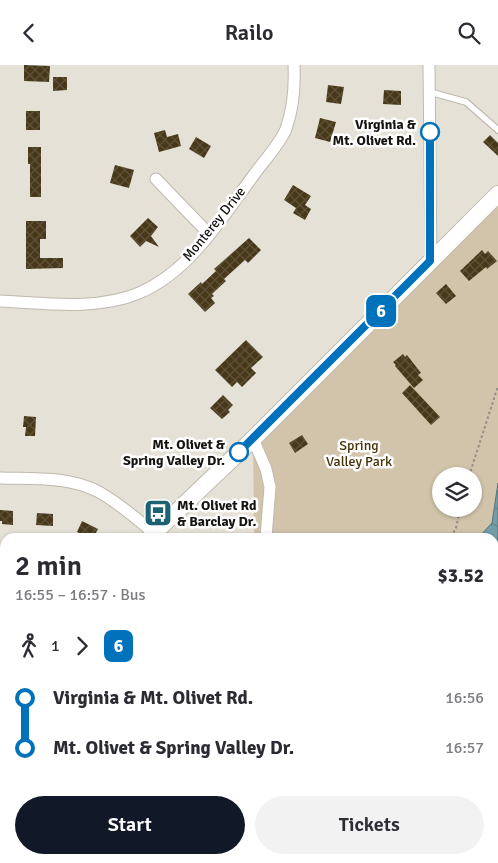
<!DOCTYPE html>
<meta charset="utf-8">
<style>
body{margin:0;font-family:Signika,sans-serif;background:#f2f2f3;color:#2b2b33;height:100vh;display:flex;flex-direction:column;font-size:19px;white-space:nowrap}
*{box-sizing:border-box;margin:0}
p{font-size:16px;color:#7c7c81}
.icon{flex:none;width:28px;height:28px;fill:none;stroke:currentColor;stroke-width:2;stroke-linecap:round;stroke-linejoin:round}
.map{position:relative;flex:1;overflow:hidden}
.details{position:absolute;left:0px;top:468px;width:499px;height:331px;display:flex;flex-direction:column;background:#fff;border-radius:15px 15px 0 0;box-shadow:0 1px 4px #0004}
.details>*{flex:none}
.badge{padding:0 10px;border-radius:8px;font-size:18px;line-height:32px}
.controls{position:absolute;left:432px;top:402px;display:grid;gap:10px}
.controls a{display:grid;place-items:center;width:50px;height:50px;border-radius:50%;background:#fff;box-shadow:0 1px 4px #0004;font-size:25px}
.map>.badge{position:absolute;translate:-50% -50%;box-shadow:0 0 0 2px #fff}
.legs{display:flex;align-items:center;gap:8px;height:55px;padding:0 15px;font-size:16px}
.legs p{margin-inline-start:auto}
.head{display:flex;align-items:center;justify-content:space-between;height:85px;padding:0 15px}
h1{font-size:28px;font-weight:600;line-height:38px}
.cta{display:flex;gap:10px;margin-top:auto;padding:10px 15px}
.cta a{flex:1;height:58px;border-radius:30px;background:#111827;color:#fff;font-size:20px;font-weight:600;line-height:58px;text-align:center}
.cta a+a{background:#f2f2f3;color:#2b2b33}
ul{padding:0 15px;list-style:none}
li{display:flex;align-items:center;gap:18px;height:50px;font-size:19px}
li i{display:grid;place-items:center;width:8px;height:100%;margin:0 6px;background:currentColor}
li i::after{content:'';width:12px;height:12px;margin:-6px;border:4px solid;border-radius:50%;background:#fff}
li p{margin-inline-start:auto}
li:first-child i{background:linear-gradient(#0000 50%,currentColor 0)}
li:last-child i{background:linear-gradient(currentColor 50%,#0000 0)}
header{display:flex;justify-content:space-between;align-items:center;height:65px;padding:0 15px;background:#fff;font-size:22px;font-weight:600}
.map>svg:first-child{display:block}
.green{fill:#d2c4ab;fill-rule:evenodd}
.water{fill:url(#water-ripples);stroke:#56747b}
.lines{fill:none;stroke-linecap:round;stroke-linejoin:round}
.stream{stroke:#56747b;stroke-width:4}
.building{fill:url(#building-cross-hatch)}
.lane-casing{stroke:#bfb9af;stroke-width:8}
.street-casing{stroke:#bfb9af;stroke-width:13}
.secondary-casing{stroke:#bfb9af;stroke-width:18}
.path{stroke:#918d85;stroke-width:2;stroke-dasharray:2.5 2.5;stroke-linecap:butt}
.lane{stroke:#fff;stroke-width:5.5}
.street{stroke:#fff;stroke-width:11}
.secondary{stroke:#fff;stroke-width:16}
.line-1-casing{stroke:#fff;stroke-width:11}
.line-1{stroke:#0072bc;stroke-width:8}
.stop-1-dot{fill:#fff;stroke:#0072bc;stroke-width:2.5}
.labels{text-anchor:middle;dominant-baseline:central;stroke-width:5;stroke-linejoin:round;paint-order:stroke}
.stop-label{font-size:14px;font-weight:bold;fill:#161410;stroke:#fff;text-anchor:end}
.street-label{font-size:14px;fill:#161410;stroke:#fff}
.park-label{font-size:14px;fill:#422f02;stroke:#fff}
.poi-label{font-size:14px;font-weight:bold;fill:#161410;stroke:#fff;text-anchor:start}
</style>
<header><svg class="icon" aria-label="back" viewBox="0 0 24 24"><path d="M15 5l-7 7 7 7"/></svg>Railo<svg class="icon" aria-label="search" viewBox="0 0 24 24"><circle cx="10" cy="10" r="6"/><path d="M15 15l6 6"/></svg></header>
<div class="map">
<svg width="498" height="798" viewBox="0 0 498 798">
<defs>
<pattern id="water-ripples" width="26" height="14" patternUnits="userSpaceOnUse" patternTransform="scale(1.25)"><rect width="26" height="14" fill="#729da9"/><path d="M2 4q2-2 4 0t4 0M15 11q2-2 4 0t4 0" fill="none" stroke="#5d7f88"/></pattern>
<pattern id="building-cross-hatch" width="8" height="8" patternUnits="userSpaceOnUse" patternTransform="scale(1.25)"><rect width="8" height="8" fill="#47381a"/><path d="M0 0l8 8M0 8l8-8" fill="none" stroke="#5e5239"/></pattern>
</defs>
<rect width="100%" height="100%" fill="#e6e1d6"/>
<!-- green -->
<path class="green" d="M498,128V798H258V794H494V472H254L253,374ZM441,411H474V444H441Z"/>
<!-- water -->
<polygon class="water" points="498,418 498,798 326,798 326,794 494,794 494,472 479,472 492,458"/>
<g class="lines">
<!-- stream -->
<polyline class="stream" points="0,781 5,774"/>
</g>
<!-- building -->
<g class="building">
<polygon points="24,0 50,1 49,17 24,16"/>
<polygon points="53,12 67,12 67,25 53,26"/>
<polygon points="328,20 344,22 341,39 326,37"/>
<polygon points="384,25 401,26 401,40 383,39"/>
<rect x="26" y="46" width="14" height="19"/>
<polygon points="320,53 336,57 330,77 315,73"/>
<polygon points="165,65 167,72 178,69 181,81 159,87 154,68"/>
<polygon points="490,70 498,78 498,91 483,77"/>
<polygon points="196,72 211,81 204,93 189,84"/>
<polygon points="28,82 41,82 41,132 30,132 30,99 28,99"/>
<polygon points="115,100 134,105 129,123 110,118"/>
<polygon points="293,120 311,131 305,140 311,144 305,155 293,148 296,143 284,135"/>
<polygon points="148,153 158,162 151,171 159,182 146,176 140,182 130,171"/>
<polygon points="26,156 46,156 46,174 40,174 40,193 63,193 63,203 26,204"/>
<polygon points="249,173 261,185 248,198 245,195 224,214 226,216 212,229 214,231 211,233 215,238 205,247 188,229 201,217 202,219 216,206 214,204"/>
<polygon points="482,185 485,189 488,186 497,196 487,204 486,202 469,216 460,206"/>
<polygon points="446,219 456,231 446,239 436,228"/>
<polygon points="246,275 263,292 251,303 256,308 242,322 237,317 232,322 215,305"/>
<polygon points="403,289 405,292 407,290 421,308 418,310 423,315 414,323 395,301 396,300 393,297"/>
<polygon points="410,320 440,352 431,360 402,328"/>
<polygon points="223,330 233,340 228,345 230,347 222,354 210,343"/>
<polygon points="24,351 36,352 35,371 25,371 26,362 23,362"/>
<polygon points="302,370 308,379 295,388 289,378"/>
<polygon points="0,445 13,446 13,460 2,459 2,456 0,456"/>
<polygon points="37,448 53,449 53,461 36,460"/>
<polygon points="82,456 98,464 94,472 87,472 77,467"/>
</g>
<g class="lines">
<defs>
<polyline id="lane" points="430,27 466,37 498,65"/>
<g id="street">
<polyline points="429,0 431,196"/>
<polyline points="156,114 209,169"/>
<path d="M0,236C45,238 96,246 139,228C191,206 223,151 256,107C265,95 281,77 286,64C293,44 295,21 294,0"/>
<polyline points="253,374 266,404 270,422 266,472"/>
<path d="M0,413C33,414 69,411 99,427C119,438 137,454 155,469"/>
<polyline points="296,798 297,794"/>
</g>
<g id="secondary">
<polyline points="150,472 253,374 498,129"/>
<polyline points="0,617 5,612"/>
</g>
</defs>
<!-- lane casing -->
<use href="#lane" class="lane-casing"/>
<!-- street casing -->
<use href="#street" class="street-casing"/>
<!-- secondary casing -->
<use href="#secondary" class="secondary-casing"/>
<!-- path -->
<g class="path">
<polyline points="469,411 498,321"/>
<polyline points="451,472 456,463 460,444"/>
</g>
<!-- lane -->
<use href="#lane" class="lane"/>
<!-- street -->
<use href="#street" class="street"/>
<!-- secondary -->
<use href="#secondary" class="secondary"/>
</g>
<g class="lines">
<defs>
<polyline id="line-1" points="239,387 430,196 430,67"/>
</defs>
<!-- line-1 casing -->
<use href="#line-1" class="line-1-casing"/>
<!-- line-1 -->
<use href="#line-1" class="line-1"/>
</g>
<!-- icons -->
<defs>
<symbol id="bus-square" viewBox="-11 -11 22 22"><rect x="-9" y="-9" width="18" height="18" rx="4" fill="#1c6273" stroke="#fff"/><path d="M-5-6H5V4H4V6H2V4H-2V6H-4V4H-5ZM-3.5-4V0h7V-4ZM-3.5 1.2v1.5H-2V1.2ZM2 1.2v1.5H3.5V1.2Z" fill="#fff"/></symbol>
</defs>
<g fill-rule="evenodd">
<use href="#bus-square" x="142" y="432" width="32" height="32"/>
</g>
<!-- markers -->
<g class="stop-1-dot">
<circle cx="430" cy="67" r="9"/>
<circle cx="239" cy="387" r="9"/>
</g>
<g class="labels">
<!-- stop labels -->
<g class="stop-label">
<text x="416" y="59">Virginia &amp;<tspan x="416" dy="16">Mt. Olivet Rd.</tspan></text>
<text x="225" y="379">Mt. Olivet &amp;<tspan x="225" dy="16">Spring Valley Dr.</tspan></text>
</g>
<!-- street labels -->
<g class="street-label">
<text transform="translate(214 159) rotate(-51)">Monterey Drive</text>
</g>
<!-- park labels -->
<g class="park-label">
<text x="359" y="380">Spring<tspan x="359" dy="16">Valley Park</tspan></text>
</g>
<!-- poi labels -->
<g class="poi-label">
<text x="177" y="440">Mt. Olivet Rd<tspan x="177" dy="16">&amp; Barclay Dr.</tspan></text>
</g>
</g>
</svg>
<div class="controls">
<a><svg class="icon" aria-label="layers" viewBox="0 0 24 24"><path d="M12 4l9 5-9 5-9-5zM3 14l9 5 9-5"/></svg></a>
</div>
<b class="badge" style="left:381px;top:246px;background:#0072bc;color:#fff">6</b>
<section class="details">
<div class="head"><div><h1>2 min</h1><p>16:55 – 16:57 · Bus</p></div><b>$3.52</b></div>
<div class="legs"><svg class="icon" aria-label="walk" viewBox="0 0 24 24"><circle cx="13" cy="4" r="2"/><path d="M13 8l-2 6 4 7M11 14l-3 7M7 12l3-4h3l4 4"/></svg>1<svg class="icon" aria-label="forward" viewBox="0 0 24 24"><path d="M9 5l7 7-7 7"/></svg><b class="badge" style="background:#0072bc;color:#fff">6</b></div>
<ul>
<li><i style="color:#0072bc"></i><b>Virginia &amp; Mt. Olivet Rd.</b><p>16:56</p></li>
<li><i style="color:#0072bc"></i><b>Mt. Olivet &amp; Spring Valley Dr.</b><p>16:57</p></li>
</ul>
<div class="cta"><a>Start</a><a>Tickets</a></div>
</section>
</div>
